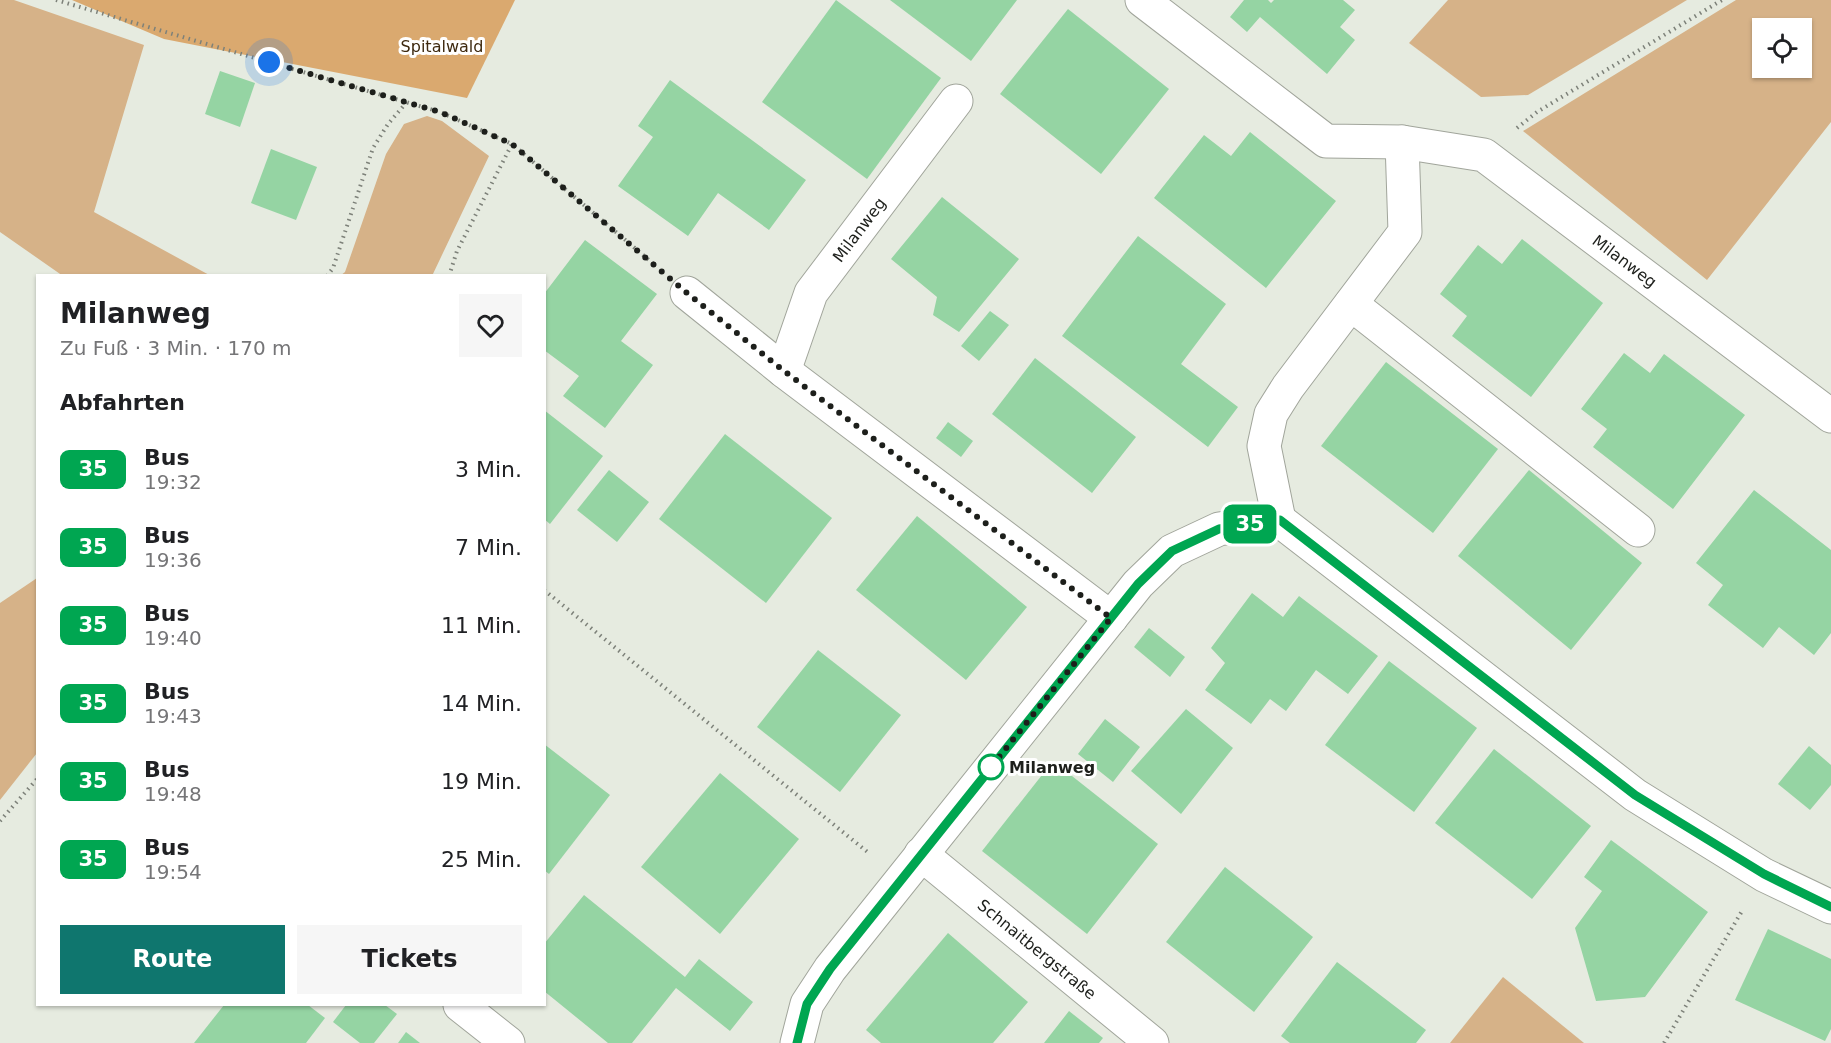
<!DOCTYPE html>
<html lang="de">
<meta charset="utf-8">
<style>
body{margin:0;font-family:"DejaVu Sans",sans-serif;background:#f6f6f6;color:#202124;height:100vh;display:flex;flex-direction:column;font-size:22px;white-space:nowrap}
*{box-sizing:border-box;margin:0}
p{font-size:20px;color:#757577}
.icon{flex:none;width:33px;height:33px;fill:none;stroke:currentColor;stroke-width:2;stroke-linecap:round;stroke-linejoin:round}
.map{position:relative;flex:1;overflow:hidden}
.details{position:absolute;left:36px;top:274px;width:510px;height:732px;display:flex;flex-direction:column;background:#fff;border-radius:0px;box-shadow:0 2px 4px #0004}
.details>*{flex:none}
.badge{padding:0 12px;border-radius:9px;font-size:21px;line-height:39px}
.buttons{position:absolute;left:1752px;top:18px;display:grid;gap:12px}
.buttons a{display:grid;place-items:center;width:60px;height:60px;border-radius:0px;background:#fff;box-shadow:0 2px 4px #0004;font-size:30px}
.you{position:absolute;width:30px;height:30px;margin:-15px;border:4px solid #fff;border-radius:50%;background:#1a73e8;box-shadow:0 0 0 9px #1a73e833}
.map>.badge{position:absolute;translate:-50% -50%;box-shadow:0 0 0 3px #fff}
h2{padding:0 24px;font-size:22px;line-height:54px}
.round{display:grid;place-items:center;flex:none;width:63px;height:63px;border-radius:0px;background:#f6f6f6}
.overview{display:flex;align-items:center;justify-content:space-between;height:102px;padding:0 24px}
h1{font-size:28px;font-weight:700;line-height:45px}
.cta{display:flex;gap:12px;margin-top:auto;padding:12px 24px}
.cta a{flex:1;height:69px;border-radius:0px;background:#0f766e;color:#fff;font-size:24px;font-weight:700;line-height:69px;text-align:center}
.cta a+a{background:#f6f6f6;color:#202124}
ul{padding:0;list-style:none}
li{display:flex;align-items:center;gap:18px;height:78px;padding:0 24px}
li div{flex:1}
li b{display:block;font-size:22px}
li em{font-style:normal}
li .badge{min-width:66px;font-weight:700;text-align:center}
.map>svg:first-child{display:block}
.green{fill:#d6b288;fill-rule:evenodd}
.forest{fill:#daa96f}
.building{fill:#95d4a3}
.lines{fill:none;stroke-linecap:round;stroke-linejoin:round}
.street-casing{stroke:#a1a59b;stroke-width:35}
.path{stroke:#7d8179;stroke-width:4;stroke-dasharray:1.5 4.5;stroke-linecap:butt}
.street{stroke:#fff;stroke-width:33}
.line-casing{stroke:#fff;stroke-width:14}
.line{stroke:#00a651;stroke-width:9}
.walk{stroke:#1d1f1b;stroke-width:6;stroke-dasharray:0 10.8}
.stop-dot{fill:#fff;stroke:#00a651;stroke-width:3}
.labels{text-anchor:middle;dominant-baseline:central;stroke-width:6;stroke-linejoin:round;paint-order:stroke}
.park-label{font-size:16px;fill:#3e290f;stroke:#fff}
.street-label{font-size:16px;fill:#1d1f1b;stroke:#fff}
.stop-label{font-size:16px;font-weight:bold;fill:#1d1f1b;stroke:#fff;text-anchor:start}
</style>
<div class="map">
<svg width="1831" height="1043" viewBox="0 0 1831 1043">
<rect width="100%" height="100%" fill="#e6ebe0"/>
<!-- green -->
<g class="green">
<polygon points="0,0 14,0 144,45 94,212 211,276 63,276 0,232"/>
<polygon points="1448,0 1687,0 1528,95 1481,97 1409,43"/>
<path d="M1736,0H1831V122L1707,280L1523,131ZM1762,28H1802V68H1762Z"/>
<polygon points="427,116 442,121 489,156 432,276 340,276 345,272 386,154 404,124"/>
<polygon points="37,578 37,753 0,800 0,603"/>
<polygon points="1503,977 1584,1043 1450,1043"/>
</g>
<!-- forest -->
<polygon class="forest" points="72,0 515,0 467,98 164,39"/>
<!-- building -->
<g class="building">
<polygon points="836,0 941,78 867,179 762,102"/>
<polygon points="890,0 1017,0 971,61"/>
<polygon points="1244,0 1268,0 1271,3 1274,0 1343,0 1355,10 1340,27 1355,40 1327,74 1260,17 1247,32 1230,17"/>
<polygon points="1068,9 1169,89 1101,174 1000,94"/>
<polygon points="220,71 255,83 240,127 205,114"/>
<polygon points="670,80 806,180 769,230 718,193 688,236 618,186 653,137 638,126"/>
<polygon points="1250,132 1336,201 1266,288 1154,198 1204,135 1231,156"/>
<polygon points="271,149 317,167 296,220 251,203"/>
<polygon points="942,197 1019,259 959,332 933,315 937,297 891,259"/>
<polygon points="1138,236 1226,304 1181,364 1238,407 1208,447 1062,336"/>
<polygon points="1522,239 1603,303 1531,397 1452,336 1467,316 1440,294 1478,245 1502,264"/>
<polygon points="585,240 657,294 621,341 653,365 605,428 563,396 579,376 544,350 544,294"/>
<polygon points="990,311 1009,325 979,361 961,346"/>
<polygon points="1624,353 1650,373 1664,354 1745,415 1673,509 1593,447 1607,429 1581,409"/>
<polygon points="1035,358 1136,437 1092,493 992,414"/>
<polygon points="1386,362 1498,449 1433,533 1321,446"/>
<polygon points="544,410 603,456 550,524 544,519"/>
<polygon points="948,422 973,441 961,457 936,438"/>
<polygon points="725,434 832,518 766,603 659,519"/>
<polygon points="609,470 649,502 617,542 577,510"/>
<polygon points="1529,470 1642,563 1571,650 1458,556"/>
<polygon points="1754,490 1831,550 1831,633 1814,655 1779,627 1763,648 1708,605 1723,585 1696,563"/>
<polygon points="917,516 1027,607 966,680 856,590"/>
<polygon points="1252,593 1283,617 1299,596 1378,656 1348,694 1316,670 1286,711 1270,699 1251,724 1205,690 1225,663 1211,648"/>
<polygon points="1149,628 1185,657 1170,677 1134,647"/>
<polygon points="818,650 901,715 840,792 757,727"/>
<polygon points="1389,661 1477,728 1414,812 1325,745"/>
<polygon points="1186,709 1233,748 1181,814 1131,771"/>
<polygon points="1105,719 1140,747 1113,782 1078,754"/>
<polygon points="544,744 610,795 549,874 544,870"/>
<polygon points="1809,746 1831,765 1831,785 1810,810 1778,784"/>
<polygon points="1494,749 1591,826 1532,899 1435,823"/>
<polygon points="1053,761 1158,844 1087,934 982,851"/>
<polygon points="720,773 799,839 720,934 641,867"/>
<polygon points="1611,840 1708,912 1645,997 1596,1001 1575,928 1602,891 1584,877"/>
<polygon points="1225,867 1313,937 1254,1012 1166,942"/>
<polygon points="584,895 685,977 699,959 753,1002 730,1031 676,988 632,1043 608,1043 544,991 544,944"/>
<polygon points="1768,929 1831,959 1831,1029 1825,1041 1735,1000"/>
<polygon points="948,933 1028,1002 993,1043 881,1043 866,1030"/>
<polygon points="1337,962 1426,1030 1416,1043 1290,1043 1281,1036"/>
<polygon points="224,1005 308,1005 325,1018 306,1043 194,1043"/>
<polygon points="346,1005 385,1005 397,1014 374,1043 360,1043 333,1022"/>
<polygon points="1069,1011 1103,1038 1099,1043 1044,1043"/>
<polygon points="406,1032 420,1043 398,1043"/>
</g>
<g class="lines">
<defs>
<g id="street">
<path id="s1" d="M1142,0L1326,141L1402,142L1484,155L1831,416"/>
<polyline points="687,293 784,371 1111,618"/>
<polyline points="1351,304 1638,530"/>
<path id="s2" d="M784,371L811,293L956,101"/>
<polyline points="1279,520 1635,795 1764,875 1831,907"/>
<polyline points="1279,520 1264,446 1271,414 1288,387 1405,232 1402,142"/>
<path id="s3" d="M921,854L1152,1043"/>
<polyline points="460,1005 508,1043"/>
<polyline points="797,1043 807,1004 830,969 1138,584 1172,551 1219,529 1279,520"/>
</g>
</defs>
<!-- street casing -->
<use href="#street" class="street-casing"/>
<!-- path -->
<g class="path">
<polyline points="56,0 440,112 512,144"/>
<polyline points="1517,128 1537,112 1722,0"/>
<polyline points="327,276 333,268 373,148 388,124 407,102"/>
<polyline points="449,276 457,251 512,144 656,266"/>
<polyline points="544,590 870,854"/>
<polyline points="0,821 38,778"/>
<polyline points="1664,1043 1742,911"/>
</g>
<!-- street -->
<use href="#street" class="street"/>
</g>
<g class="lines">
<defs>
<polyline id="line" points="797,1043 807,1004 830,969 1138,584 1172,551 1219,529 1280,520 1635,795 1764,874 1831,907"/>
</defs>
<!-- line casing -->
<use href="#line" class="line-casing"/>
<!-- line -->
<use href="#line" class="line"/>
<!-- walk -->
<polyline class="walk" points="269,62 440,112 512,144 687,293 784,371 1111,618 991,767"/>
</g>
<!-- markers -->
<circle class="stop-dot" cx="991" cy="767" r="12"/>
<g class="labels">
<!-- park labels -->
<g class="park-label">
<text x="442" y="46">Spitalwald</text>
</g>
<!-- street labels -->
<g class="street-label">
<text stroke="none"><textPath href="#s2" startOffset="162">Milanweg</textPath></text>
<text stroke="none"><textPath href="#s1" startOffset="567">Milanweg</textPath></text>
<text stroke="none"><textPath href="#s3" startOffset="150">Schnaitbergstraße</textPath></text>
</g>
<!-- stop labels -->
<g class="stop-label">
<text x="1009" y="767">Milanweg</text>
</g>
</g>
</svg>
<div class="buttons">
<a><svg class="icon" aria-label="locate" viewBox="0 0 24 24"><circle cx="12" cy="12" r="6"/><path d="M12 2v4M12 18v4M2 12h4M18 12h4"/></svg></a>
</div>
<div class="you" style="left:269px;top:62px"></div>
<b class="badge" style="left:1250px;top:524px;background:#00a651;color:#fff">35</b>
<section class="details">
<div class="overview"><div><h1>Milanweg</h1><p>Zu Fuß · 3 Min. · 170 m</p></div><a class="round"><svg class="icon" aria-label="heart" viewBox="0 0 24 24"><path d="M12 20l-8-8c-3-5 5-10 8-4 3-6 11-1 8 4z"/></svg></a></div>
<h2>Abfahrten</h2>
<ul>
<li><span class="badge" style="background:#00a651;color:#fff">35</span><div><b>Bus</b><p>19:32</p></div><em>3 Min.</em></li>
<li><span class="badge" style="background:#00a651;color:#fff">35</span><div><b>Bus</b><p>19:36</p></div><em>7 Min.</em></li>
<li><span class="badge" style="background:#00a651;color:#fff">35</span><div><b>Bus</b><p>19:40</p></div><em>11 Min.</em></li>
<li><span class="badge" style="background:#00a651;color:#fff">35</span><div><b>Bus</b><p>19:43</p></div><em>14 Min.</em></li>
<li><span class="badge" style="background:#00a651;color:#fff">35</span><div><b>Bus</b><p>19:48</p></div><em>19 Min.</em></li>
<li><span class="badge" style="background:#00a651;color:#fff">35</span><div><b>Bus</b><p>19:54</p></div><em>25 Min.</em></li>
</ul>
<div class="cta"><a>Route</a><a>Tickets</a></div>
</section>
</div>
